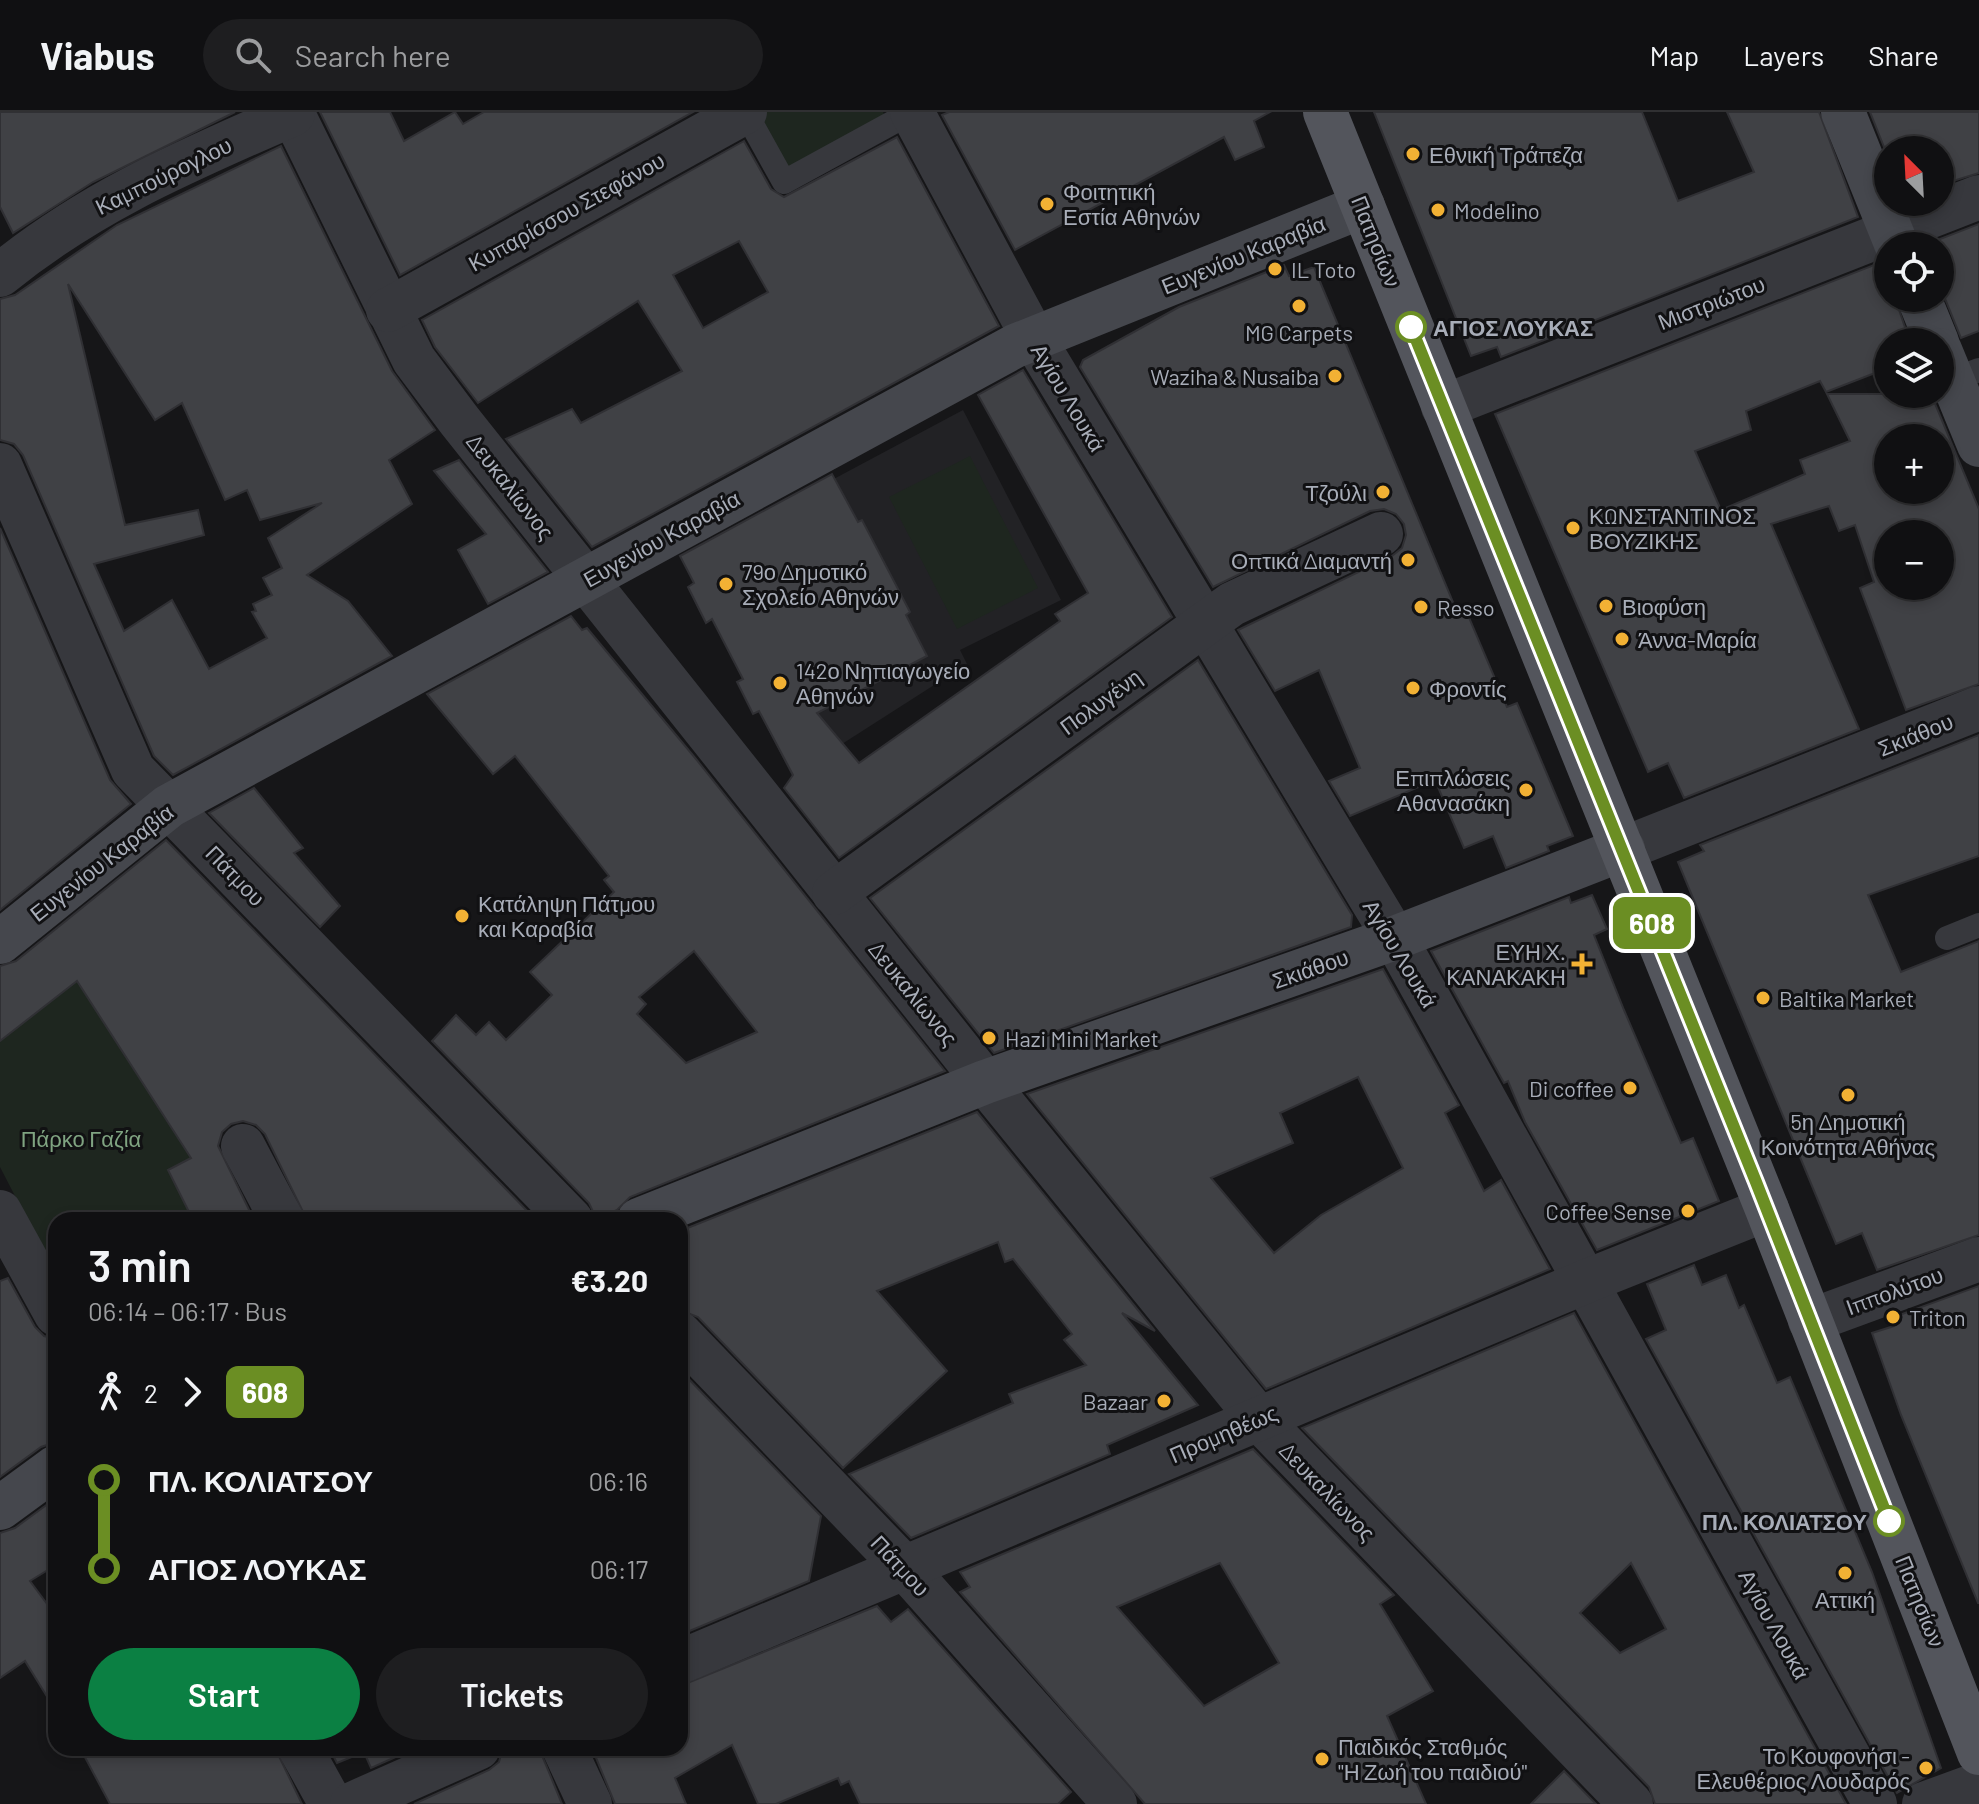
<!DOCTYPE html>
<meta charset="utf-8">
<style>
body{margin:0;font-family:Barlow,sans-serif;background:#1e1e20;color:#f1f3f6;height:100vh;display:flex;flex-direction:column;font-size:30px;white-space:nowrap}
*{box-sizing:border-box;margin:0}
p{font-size:26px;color:#9c9d9f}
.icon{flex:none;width:44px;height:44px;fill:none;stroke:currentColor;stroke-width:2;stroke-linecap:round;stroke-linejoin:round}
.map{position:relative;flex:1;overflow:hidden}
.details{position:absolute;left:48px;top:1100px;width:640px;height:544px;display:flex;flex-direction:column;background:#101012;border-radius:24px;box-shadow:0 4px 12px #0003,0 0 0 2px #303032}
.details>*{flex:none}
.badge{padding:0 16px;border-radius:12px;font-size:28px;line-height:52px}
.needle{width:52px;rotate:336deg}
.buttons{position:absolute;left:1874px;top:24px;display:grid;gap:16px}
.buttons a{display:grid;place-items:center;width:80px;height:80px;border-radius:50%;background:#101012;box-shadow:0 4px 12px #0003,0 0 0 2px #303032;font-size:40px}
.map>.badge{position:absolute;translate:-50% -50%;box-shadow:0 0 0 4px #fff}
.legs{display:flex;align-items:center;gap:12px;height:88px;padding:0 40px;font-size:26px}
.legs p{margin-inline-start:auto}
.headline{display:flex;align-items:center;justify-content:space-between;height:136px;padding:0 40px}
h1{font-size:44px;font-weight:600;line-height:60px}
.cta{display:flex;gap:16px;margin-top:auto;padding:16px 40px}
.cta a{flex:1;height:92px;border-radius:48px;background:#0b8043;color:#fff;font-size:32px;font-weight:600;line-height:92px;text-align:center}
.cta a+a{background:#1e1e20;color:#f1f3f6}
ul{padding:0 40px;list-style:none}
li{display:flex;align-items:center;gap:28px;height:88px;font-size:30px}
li i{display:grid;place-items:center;width:12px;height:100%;margin:0 10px;background:currentColor}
li i::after{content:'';width:20px;height:20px;margin:-10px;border:6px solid;border-radius:50%;background:#101012}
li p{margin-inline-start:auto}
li:first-child i{background:linear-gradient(#0000 50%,currentColor 0)}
li:last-child i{background:linear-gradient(currentColor 50%,#0000 0)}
header{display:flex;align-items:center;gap:48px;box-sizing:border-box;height:112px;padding:0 40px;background:#101012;border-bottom:2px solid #303032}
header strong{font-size:38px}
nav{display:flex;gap:44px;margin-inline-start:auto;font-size:28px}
.search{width:560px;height:72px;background:#1e1e20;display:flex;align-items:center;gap:20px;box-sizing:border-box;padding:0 28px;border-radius:44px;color:#9c9d9f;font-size:30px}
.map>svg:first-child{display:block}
.built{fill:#222225}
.green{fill:#1e261f}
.building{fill:#404145;stroke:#303034;stroke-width:2;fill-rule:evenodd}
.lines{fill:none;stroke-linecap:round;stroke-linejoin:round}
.lane{stroke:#37383d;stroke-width:24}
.street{stroke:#37383d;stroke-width:44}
.secondary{stroke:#45474d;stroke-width:44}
.primary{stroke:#53555c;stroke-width:44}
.line-1-casing{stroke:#fff;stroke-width:18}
.line-1{stroke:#6b8e23;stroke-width:12}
.poi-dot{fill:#f2b134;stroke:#111113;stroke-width:3}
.stop-1-dot{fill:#fff;stroke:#6b8e23;stroke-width:4}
.labels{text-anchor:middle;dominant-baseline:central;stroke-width:6;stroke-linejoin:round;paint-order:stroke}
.poi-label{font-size:22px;fill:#a8adb8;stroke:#111113;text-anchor:start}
.street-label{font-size:22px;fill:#a8adb8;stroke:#111113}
.stop-label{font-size:22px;font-weight:bold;fill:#a8adb8;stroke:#111113;text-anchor:start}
.park-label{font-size:22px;fill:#7fa381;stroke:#111113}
</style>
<header>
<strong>Viabus</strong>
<div class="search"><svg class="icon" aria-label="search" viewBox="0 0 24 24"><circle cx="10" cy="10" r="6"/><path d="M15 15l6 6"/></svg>Search here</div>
<nav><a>Map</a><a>Layers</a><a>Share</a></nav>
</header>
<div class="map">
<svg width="1979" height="1692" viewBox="0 0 1979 1692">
<rect width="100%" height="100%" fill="#161618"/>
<!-- built -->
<polygon class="built" points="963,298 1061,488 960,538 967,552 792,664 759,600 753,602 737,570 743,567 713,508 706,511 688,475 694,471 682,448"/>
<!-- green -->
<g class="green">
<polygon points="757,0 883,0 888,9 789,63"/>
<polygon points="970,344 1038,476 957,517 889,385"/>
<polygon points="77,869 191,1046 168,1059 193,1108 56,1108 56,1163 0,1055 0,929"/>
</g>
<!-- building -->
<g class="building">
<polygon points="0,0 235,0 93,70 13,121 0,95"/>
<polygon points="320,0 390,0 404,29 455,0 463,12 484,0 693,0 400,163"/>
<polygon points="949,0 1270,0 1254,9 1264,35 1235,48 1224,25 1015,138 942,3"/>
<polygon points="1374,0 1642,0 1678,89 1754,60 1727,0 1819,0 1858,105 1501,245 1497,235 1471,244"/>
<polygon points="1870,0 1979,0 1979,61 1940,73 1940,38 1888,38 1888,45"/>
<path d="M897,25L999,214L592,435L506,327L572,297L581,311L682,259L638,189L478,291L435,235L422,208L744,29L771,77L784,85ZM739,129L768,180L703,216L673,163Z"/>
<path d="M281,34L392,259L435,318L389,348L412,392L307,463L348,489L392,544L173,663L154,644L23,343L14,332L0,328V187L15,183L117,113ZM68,172L155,308L182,291L225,388L247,378L260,408L322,391L268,426L282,456L263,466L272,483L253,492L256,499L252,500L267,526L209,557L172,488L124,519L94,452L204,423L198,398L125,413Z"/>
<polygon points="1979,112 1979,219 1961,226 1940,174 1940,134 1922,134"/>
<path d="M1879,151L1888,157V186H1895L1910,230H1888V256L1826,280L1820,269L1746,299L1751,318L1695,339L1721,398L1805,362L1800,348L1850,329L1827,282H1931L1979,397V572L1906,598L1860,476L1874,470L1855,413L1839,419L1829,394L1771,412L1859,617L1684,686L1668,651L1648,660L1495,302ZM1888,326H1940V378H1888ZM1888,422H1940V474H1888Z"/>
<polygon points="1284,153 1289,164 1314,155 1457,500 1465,496 1507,595 1517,591 1573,724 1547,734 1549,739 1506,756 1493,724 1464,736 1435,668 1350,704 1329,669 1360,656 1319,558 1275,579 1238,518 1392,444 1402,436 1406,423 1404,412 1396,402 1384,397 1370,399 1213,475 1080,255 1083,248 1179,195"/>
<polygon points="1023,258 1172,505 839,746 784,676 793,663 759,599 753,602 737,570 743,567 712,507 706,511 688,475 694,471 680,444 832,362 858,410 862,408 910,500 906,503 927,544 817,601 859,651 1060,509 1055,502 1088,481 978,283"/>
<polygon points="459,348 548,460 488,492 458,438 486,422 434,359"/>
<polygon points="0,416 110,668 131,692 0,798"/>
<path d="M571,504L582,518L587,516L696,647L945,959L630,1085L617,1098L597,1108L589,1091L432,929L456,903L476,923L489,910L506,928L552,883L530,860L614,780L604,768L609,764L515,644L493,662L427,582ZM694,839L757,920L686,951L637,902L646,892L639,885Z"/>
<polygon points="1198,548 1352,803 1351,815 994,941 870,786"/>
<polygon points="1979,623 1979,744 1868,783 1901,860 1979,829 1979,1123 1877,1158 1862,1121 1836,1132 1678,750 1704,739 1700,733"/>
<polygon points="254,676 303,736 294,741 340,794 320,815 209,701"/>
<polygon points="166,728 536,1108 307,1108 265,1022 256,1013 243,1009 231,1012 222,1020 218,1034 254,1108 193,1108 168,1058 191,1046 77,869 0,929 0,854 16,849"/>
<polygon points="1592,783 1607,817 1594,823 1624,898 1681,1031 1693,1026 1719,1089 1597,1138 1525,1010 1508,969 1504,971 1431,839 1569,785 1571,791"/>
<path d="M1383,857L1459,993L1445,1001L1484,1079L1501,1068L1550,1157L1266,1277L1027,982ZM1358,965L1403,1056L1321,1103L1274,1141L1211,1066L1293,1031L1280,1001Z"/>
<polygon points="977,1000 1155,1219 1122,1201 1198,1293 1107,1333 1110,1342 911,1426 849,1362 1013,1291 1009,1282 1086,1253 1064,1228 1072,1222 1013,1147 1005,1150 998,1130 877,1179 947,1259 843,1356 698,1205 680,1198 680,1119"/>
<polygon points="1694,1153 1702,1173 1726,1163 1739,1196 1744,1193 1777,1271 1790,1265 1872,1460 1941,1656 1897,1681 1646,1227 1666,1218 1647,1172"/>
<polygon points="8,1166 35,1215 44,1224 56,1227 56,1330 41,1335 0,1365 0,1169"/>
<polygon points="1979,1174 1979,1491 1978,1491 1901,1303 1872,1221 1894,1214 1891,1206"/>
<path d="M1574,1201L1846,1692H1655L1649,1675L1302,1316ZM1631,1451L1666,1517L1620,1541L1580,1501Z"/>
<polygon points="680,1258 821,1404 809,1469 680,1523"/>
<path d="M1253,1337L1394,1483L1380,1492L1433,1579L1387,1604L1426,1692H1145L960,1480L970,1475L960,1460ZM1220,1451L1279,1551L1204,1594L1117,1495Z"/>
<polygon points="56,1386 56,1453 30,1469 56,1504 56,1599 25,1549 0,1566 0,1421 15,1416"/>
<polygon points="877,1494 891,1510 908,1497 1071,1680 1058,1692 860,1692 849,1669 841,1673 838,1666 776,1692 758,1692 732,1633 675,1666 686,1692 615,1692 592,1636 680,1636 680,1574"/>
<polygon points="80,1636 275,1636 302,1692 110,1692"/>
<polygon points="329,1636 416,1636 371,1656 364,1640 337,1651"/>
<polygon points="503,1636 539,1636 562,1692 414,1692 489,1658 499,1650"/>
<polygon points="1564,1659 1596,1692 1531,1692"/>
</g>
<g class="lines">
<!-- lane -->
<g class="lane">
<polyline points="745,0 784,70 912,0"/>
<polyline points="1952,268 1979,258"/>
<polyline points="1947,826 1979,813"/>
</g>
<!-- street -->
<g class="street">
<polyline points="292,0 414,248 459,308 985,970 1258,1306 1631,1692"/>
<polyline points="912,0 1034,227 1400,835 1875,1692"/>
<path d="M0,163C92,88 186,49 293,2"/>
<polyline points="388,198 745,0"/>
<polyline points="1443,295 1979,85"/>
<polyline points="0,353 133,658 571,1108"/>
<polyline points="1623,737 1979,596"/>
<polyline points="834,781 1232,492 1381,422"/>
<polyline points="243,1034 282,1108"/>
<polyline points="0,1100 56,1202"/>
<polyline points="1810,1209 1979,1147"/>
<polyline points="680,1222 905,1456 1115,1692"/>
<polyline points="680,1550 1587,1169 1767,1097"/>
<polyline points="300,1636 331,1692"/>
<polyline points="564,1636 590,1692"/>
<polyline points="352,1692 478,1636"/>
<polyline points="1924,1692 1979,1672"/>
</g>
<!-- secondary -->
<g class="secondary">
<polyline points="1843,0 1897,134"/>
<polyline points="1919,186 1937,230"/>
<polyline points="1940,238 1979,333"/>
<polyline points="0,830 169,694 1015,234 1363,94"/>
<polyline points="639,1108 985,970 1392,827 1623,737"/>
<polyline points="0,1396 56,1355"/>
</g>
<!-- primary -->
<polyline class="primary" points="1325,0 1767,1097 1979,1641"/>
</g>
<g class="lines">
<defs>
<polyline id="line-1" points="1411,215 1756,1070 1889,1409"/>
</defs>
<!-- line-1 casing -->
<use href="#line-1" class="line-1-casing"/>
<!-- line-1 -->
<use href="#line-1" class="line-1"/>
</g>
<!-- markers -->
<g class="poi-dot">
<circle cx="1413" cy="42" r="8"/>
<circle cx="1047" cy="92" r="8"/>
<circle cx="1438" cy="98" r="8"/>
<circle cx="1275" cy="157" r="8"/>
<circle cx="1299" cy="194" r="8"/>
<circle cx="1335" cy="264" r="8"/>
<circle cx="1383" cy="380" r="8"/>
<circle cx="1573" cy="416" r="8"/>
<circle cx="1408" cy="448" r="8"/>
<circle cx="726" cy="472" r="8"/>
<circle cx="1606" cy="494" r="8"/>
<circle cx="1421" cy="495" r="8"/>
<circle cx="1622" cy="527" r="8"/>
<circle cx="780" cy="571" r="8"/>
<circle cx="1413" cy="576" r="8"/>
<circle cx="1526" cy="678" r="8"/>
<circle cx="462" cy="804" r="8"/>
<path d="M1578 840h8v8h8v8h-8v8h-8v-8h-8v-8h8z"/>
<circle cx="1763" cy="886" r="8"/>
<circle cx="989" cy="926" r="8"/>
<circle cx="1630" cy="976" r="8"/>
<circle cx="1848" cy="983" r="8"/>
<circle cx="1688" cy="1099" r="8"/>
<circle cx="1893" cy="1205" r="8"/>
<circle cx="1164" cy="1289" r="8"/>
<circle cx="1845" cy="1461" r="8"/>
<circle cx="1322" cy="1647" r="8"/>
<circle cx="1926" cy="1656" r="8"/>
</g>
<g class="stop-1-dot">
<circle cx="1411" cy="215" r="14"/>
<circle cx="1889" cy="1409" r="14"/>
</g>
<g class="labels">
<!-- poi labels -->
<g class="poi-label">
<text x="1429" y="42">Εθνική Τράπεζα</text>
<text x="1063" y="79">Φοιτητική<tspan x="1063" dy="25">Εστία Αθηνών</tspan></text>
<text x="1454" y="98">Modelino</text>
<text x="1291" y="157">IL Toto</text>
<text x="1299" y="220" text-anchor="middle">MG Carpets</text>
<text x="1319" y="264" text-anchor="end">Waziha &amp; Nusaiba</text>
<text x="1367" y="380" text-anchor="end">Τζούλι</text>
<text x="1589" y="403">ΚΩΝΣΤΑΝΤΙΝΟΣ<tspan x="1589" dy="25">ΒΟΥΖΙΚΗΣ</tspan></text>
<text x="1392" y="448" text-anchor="end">Οπτικά Διαμαντή</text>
<text x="742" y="459">79ο Δημοτικό<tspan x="742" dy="25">Σχολείο Αθηνών</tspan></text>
<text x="1622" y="494">Βιοφύση</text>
<text x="1437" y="495">Resso</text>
<text x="1638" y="527">Άννα-Μαρία</text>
<text x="796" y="558">142ο Νηπιαγωγείο<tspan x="796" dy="25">Αθηνών</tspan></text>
<text x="1429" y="576">Φροντίς</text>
<text x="1510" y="665" text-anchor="end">Επιπλώσεις<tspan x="1510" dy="25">Αθανασάκη</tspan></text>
<text x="478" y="791">Κατάληψη Πάτμου<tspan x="478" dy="25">και Καραβία</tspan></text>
<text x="1566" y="839" text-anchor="end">ΕΥΗ Χ.<tspan x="1566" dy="25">ΚΑΝΑΚΑΚΗ</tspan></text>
<text x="1779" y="886">Baltika Market</text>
<text x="1005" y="926">Hazi Mini Market</text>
<text x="1614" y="976" text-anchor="end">Di coffee</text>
<text x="1848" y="1009" text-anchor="middle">5η Δημοτική<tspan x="1848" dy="25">Κοινότητα Αθήνας</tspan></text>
<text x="1672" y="1099" text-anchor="end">Coffee Sense</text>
<text x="1909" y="1205">Triton</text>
<text x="1148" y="1289" text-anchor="end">Bazaar</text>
<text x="1845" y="1487" text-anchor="middle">Αττική</text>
<text x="1338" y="1634">Παιδικός Σταθμός<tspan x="1338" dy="25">"Η Ζωή του παιδιού"</tspan></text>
<text x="1910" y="1643" text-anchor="end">Το Κουφονήσι -<tspan x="1910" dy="25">Ελευθέριος Λουδαρός</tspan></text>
</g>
<!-- street labels -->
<g class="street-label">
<text transform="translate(163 63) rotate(-26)">Καμπούρογλου</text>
<text transform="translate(566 99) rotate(-29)">Κυπαρίσσου Στεφάνου</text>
<text transform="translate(1377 129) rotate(68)">Πατησίων</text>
<text transform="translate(1243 142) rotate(-22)">Ευγενίου Καραβία</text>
<text transform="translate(1711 190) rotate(-21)">Μιστριώτου</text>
<text transform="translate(1069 285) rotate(59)">Αγίου Λουκά</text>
<text transform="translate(511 374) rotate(52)">Δευκαλίωνος</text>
<text transform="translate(661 426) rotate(-29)">Ευγενίου Καραβία</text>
<text transform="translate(1100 589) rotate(-36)">Πολυγένη</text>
<text transform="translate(1915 622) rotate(-22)">Σκιάθου</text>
<text transform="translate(101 750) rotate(-38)">Ευγενίου Καραβία</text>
<text transform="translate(236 763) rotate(46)">Πάτμου</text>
<text transform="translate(1401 841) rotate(59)">Αγίου Λουκά</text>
<text transform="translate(1310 856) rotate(-19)">Σκιάθου</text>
<text transform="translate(914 881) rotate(51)">Δευκαλίωνος</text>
<text transform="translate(1894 1178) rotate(-20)">Ιππολύτου</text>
<text transform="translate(1223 1321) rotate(-23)">Προμηθέως</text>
<text transform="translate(1328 1379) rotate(46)">Δευκαλίωνος</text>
<text transform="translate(901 1453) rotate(47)">Πάτμου</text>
<text transform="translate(1921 1489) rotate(68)">Πατησίων</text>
<text transform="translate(1775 1512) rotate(61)">Αγίου Λουκά</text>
</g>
<!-- stop labels -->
<g class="stop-label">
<text x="1433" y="215">ΑΓΙΟΣ ΛΟΥΚΑΣ</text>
<text x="1867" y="1409" text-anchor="end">ΠΛ. ΚΟΛΙΑΤΣΟΥ</text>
</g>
<!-- park labels -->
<g class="park-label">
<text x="81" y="1026">Πάρκο Γαζία</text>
</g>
</g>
</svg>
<div class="buttons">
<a><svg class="needle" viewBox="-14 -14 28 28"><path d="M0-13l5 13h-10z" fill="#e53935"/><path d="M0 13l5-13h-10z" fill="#9c9d9f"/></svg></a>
<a><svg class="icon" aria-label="locate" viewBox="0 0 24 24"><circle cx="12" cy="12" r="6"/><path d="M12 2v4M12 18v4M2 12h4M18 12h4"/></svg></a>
<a><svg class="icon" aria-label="layers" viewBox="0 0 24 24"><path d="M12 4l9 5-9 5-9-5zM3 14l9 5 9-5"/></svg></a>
<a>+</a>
<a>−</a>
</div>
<b class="badge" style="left:1652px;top:811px;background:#6b8e23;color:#fff">608</b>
<section class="details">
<div class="headline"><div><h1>3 min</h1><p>06:14 – 06:17 · Bus</p></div><b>€3.20</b></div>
<div class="legs"><svg class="icon" aria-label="walk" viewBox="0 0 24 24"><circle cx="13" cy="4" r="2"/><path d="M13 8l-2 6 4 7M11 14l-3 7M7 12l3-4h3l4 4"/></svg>2<svg class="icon" aria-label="forward" viewBox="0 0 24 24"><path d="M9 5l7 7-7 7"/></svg><b class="badge" style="background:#6b8e23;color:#fff">608</b></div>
<ul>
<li><i style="color:#6b8e23"></i><b>ΠΛ. ΚΟΛΙΑΤΣΟΥ</b><p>06:16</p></li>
<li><i style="color:#6b8e23"></i><b>ΑΓΙΟΣ ΛΟΥΚΑΣ</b><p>06:17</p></li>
</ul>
<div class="cta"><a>Start</a><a>Tickets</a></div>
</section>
</div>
